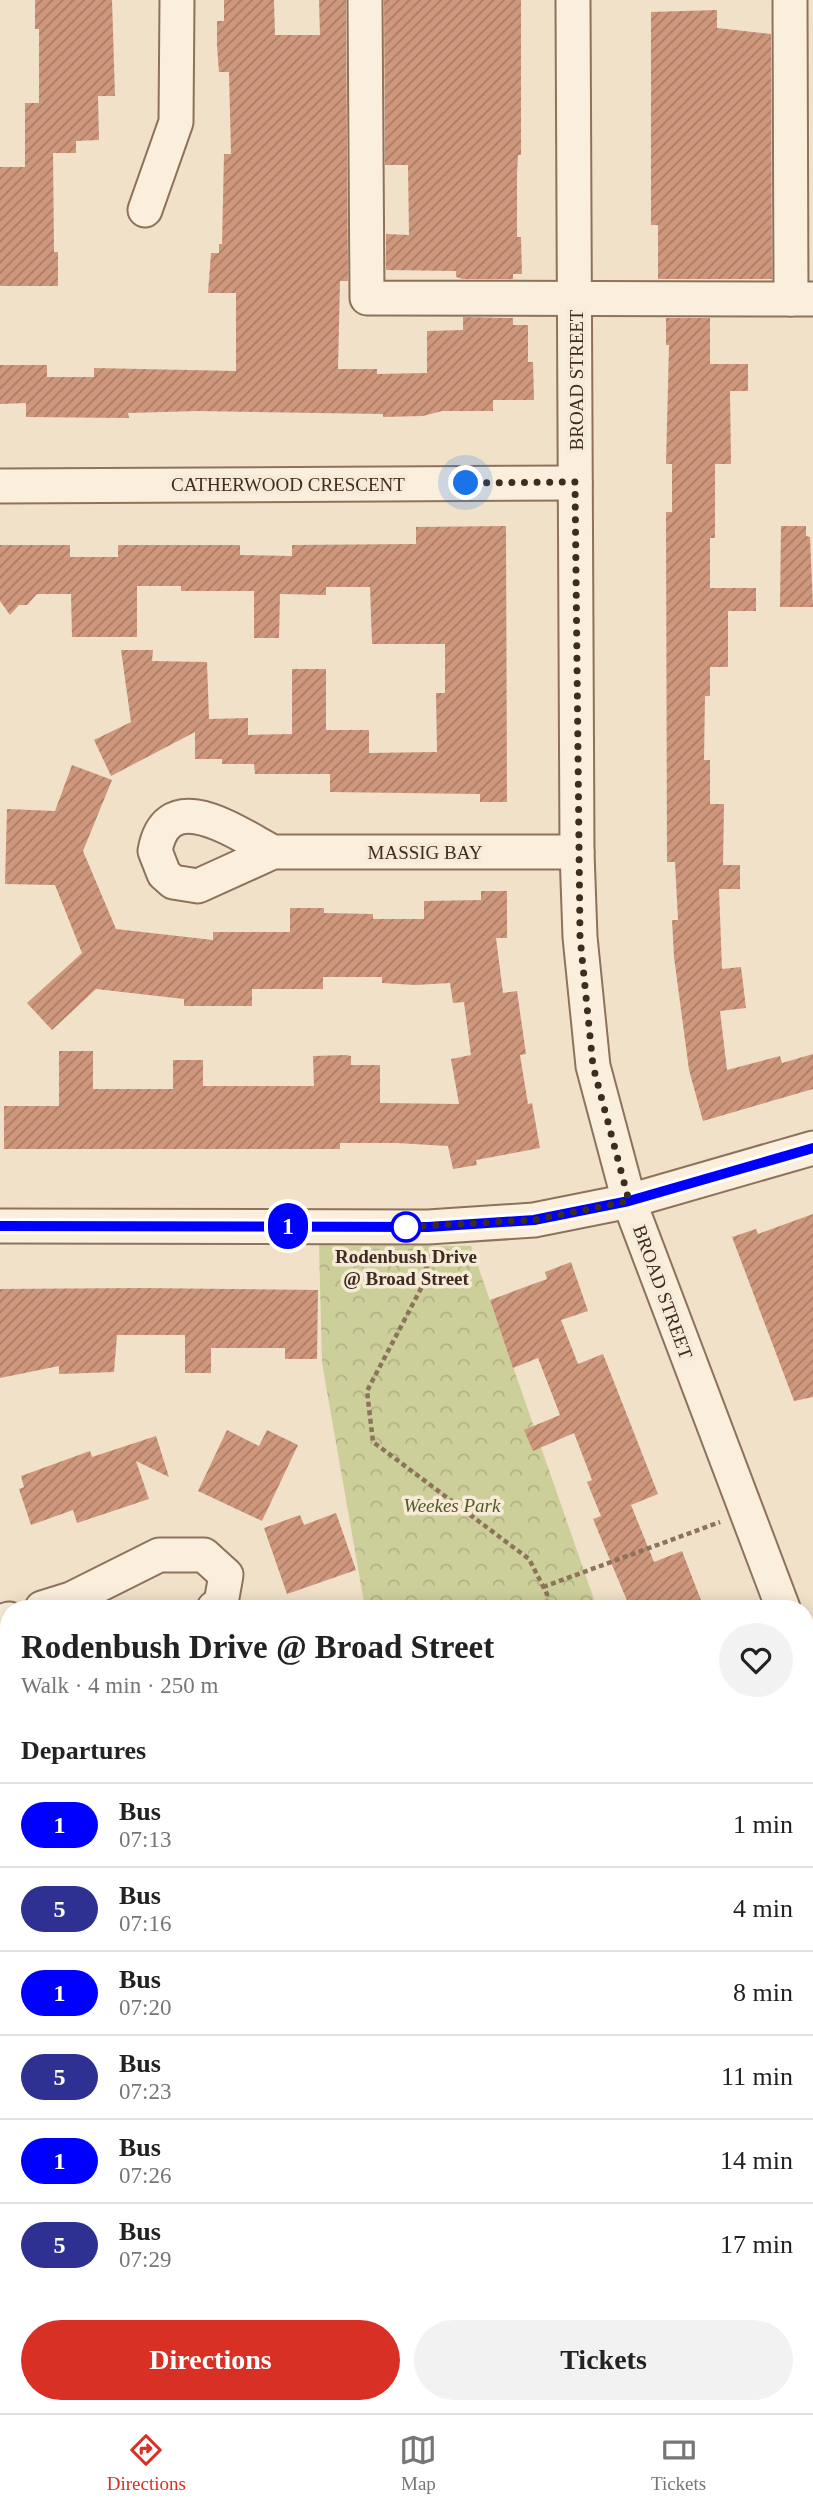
<!DOCTYPE html>
<meta charset="utf-8">
<style>
body{margin:0;font-family:Georgia,serif;background:#f2f2f2;color:#222;height:100vh;display:flex;flex-direction:column;font-size:26px;white-space:nowrap}
*{box-sizing:border-box;margin:0}
p{font-size:23px;color:#767676}
.icon{flex:none;width:38px;height:38px;fill:none;stroke:currentColor;stroke-width:2;stroke-linecap:round;stroke-linejoin:round}
.map{position:relative;flex:1;overflow:hidden}
.side{position:absolute;left:0px;top:1600px;width:814px;height:814px;display:flex;flex-direction:column;background:#fff;border-radius:28px 28px 0 0;box-shadow:0 4px 18px #0003}
.side>*{flex:none}
.badge{padding:0 14px;border-radius:23px;font-size:24px;line-height:46px}
.you{position:absolute;width:35px;height:35px;margin:-18px;border:5px solid #fff;border-radius:50%;background:#1a73e8;box-shadow:0 0 0 10px #1a73e833}
.map>.badge{position:absolute;translate:-50% -50%;box-shadow:0 0 0 4px #fff}
h2{padding:0 21px;font-size:26px;line-height:63px}
.round{display:grid;place-items:center;flex:none;width:74px;height:74px;border-radius:37px;background:#f2f2f2}
.headline{display:flex;align-items:center;justify-content:space-between;height:119px;padding:0 21px}
h1{font-size:33px;font-weight:600;line-height:52px}
.primary-button{display:flex;gap:14px;margin-top:auto;padding:14px 21px}
.primary-button a{flex:1;height:80px;border-radius:42px;background:#d93025;color:#fff;font-size:28px;font-weight:600;line-height:80px;text-align:center}
.primary-button a+a{background:#f2f2f2;color:#222}
ul{padding:0;list-style:none}
li{display:flex;align-items:center;gap:21px;height:84px;padding:0 21px;border-top:2px solid #e0e0e0}
li div{flex:1}
li b{display:block;font-size:26px}
li em{font-style:normal}
li .badge{min-width:77px;font-weight:700;text-align:center}
.tab-bar{display:flex;justify-content:space-around;align-items:center;height:98px;border-top:2px solid #e0e0e0;background:#fff;font-size:19px;color:#767676}
.tab-bar a{display:grid;justify-items:center;gap:4px}
.tab-bar .current{color:#d93025}
.map>svg:first-child{display:block}
.park{fill:url(#park-crowns)}
.building{fill:url(#building-hatch)}
.lines{fill:none;stroke-linecap:round;stroke-linejoin:round}
.minor-casing{stroke:#8d725c;stroke-width:37}
.path{stroke:#8d725c;stroke-width:4.5;stroke-dasharray:5 3.5;stroke-linecap:butt}
.minor{stroke:#faeedc;stroke-width:33}
.line-casing{stroke:#fff;stroke-width:16}
.line{stroke:#00f;stroke-width:10}
.walk{stroke:#3d2c20;stroke-width:7;stroke-dasharray:0 12.6}
.stop-dot{fill:#fff;stroke:#00f;stroke-width:3.5}
.labels{text-anchor:middle;dominant-baseline:central;stroke-width:7;stroke-linejoin:round;paint-order:stroke}
.street-label{font-size:19px;fill:#3d2c20;stroke:#f7ebd8}
.stop-label{font-size:19px;font-weight:bold;fill:#3d2c20;stroke:#f7ebd8}
.park-label{font-size:19px;font-style:italic;fill:#515926;stroke:#f7ebd8}
</style>
<div class="map">
<svg width="813" height="2413" viewBox="0 0 813 2413">
<defs>
<pattern id="park-crowns" width="20" height="18" patternUnits="userSpaceOnUse" patternTransform="scale(1.75)"><rect width="20" height="18" fill="#cdcf9b"/><path d="M2 6a3 3 0 1 1 6 0M12 15a3 3 0 1 1 6 0" fill="none" stroke="#b1b285"/></pattern>
<pattern id="building-hatch" width="6" height="6" patternUnits="userSpaceOnUse" patternTransform="scale(1.75)"><rect width="6" height="6" fill="#cf987d"/><path d="M-1 1l2-2M0 6l6-6M5 7l2-2" fill="none" stroke="#a97c66"/></pattern>
</defs>
<rect width="100%" height="100%" fill="#f0e1c8"/>
<!-- park -->
<g class="park">
<polygon points="319,1245 471,1246 597,1608 365,1608 322,1363"/>
<polygon points="0,2020 9,2044 9,2249 0,2261"/>
</g>
<!-- building -->
<g class="building">
<polygon points="35,0 112,0 115,96 98,96 99,140 76,141 76,153 53,153 54,252 58,252 58,286 0,286 0,167 25,167 25,103 39,103 39,29 35,29"/>
<polygon points="224,0 274,0 275,35 320,35 319,0 346,0 348,281 340,281 338,369 377,369 377,374 427,373 427,331 463,330 463,317 513,318 513,325 528,325 528,362 533,362 534,400 493,400 493,411 442,411 423,416 383,417 383,414 198,411 128,413 129,418 26,417 26,403 0,404 0,365 47,365 47,377 94,377 94,368 236,371 236,293 208,293 211,253 219,253 219,244 222,244 224,154 231,154 229,72 219,72 217,46 217,21 224,21"/>
<polygon points="384,0 521,0 521,155 518,155 517,174 517,237 521,237 522,274 513,274 513,279 463,279 456,277 456,271 386,270 386,234 409,235 408,165 385,165"/>
<polygon points="717,10 717,28 771,34 772,279 658,279 658,225 651,225 651,12"/>
<polygon points="666,318 710,318 710,364 748,364 748,391 730,391 731,464 715,464 715,538 710,538 710,588 756,588 756,611 728,611 728,667 710,667 710,696 705,696 704,760 710,760 710,804 724,804 723,865 740,865 740,889 719,889 722,969 741,967 746,1008 720,1011 727,1070 780,1056 782,1063 813,1054 813,1089 703,1121 689,1070 674,957 672,920 678,920 675,862 667,862 666,512 672,512 672,464 666,464 669,345 666,345"/>
<polygon points="506,526 507,802 480,802 480,794 330,792 330,774 255,774 254,764 222,764 222,759 195,759 195,732 111,776 94,740 131,722 121,650 153,650 152,661 207,662 209,719 248,718 248,735 292,734 292,669 326,669 326,730 369,730 369,753 437,752 436,693 445,693 445,644 372,644 370,587 326,587 326,595 280,594 279,638 254,638 254,591 181,591 181,586 137,586 137,637 72,637 71,594 37,594 27,605 19,605 10,615 0,601 0,545 70,545 70,557 118,557 118,545 240,545 240,555 292,556 292,545 416,544 416,527"/>
<polygon points="781,526 806,526 806,536 810,537 813,607 780,607"/>
<polygon points="72,765 112,780 83,851 116,929 213,940 213,932 290,932 290,908 324,908 324,913 373,914 373,919 424,919 424,901 481,900 481,891 507,891 507,938 496,938 503,993 517,991 526,1054 520,1055 528,1104 532,1103 540,1148 476,1160 477,1165 453,1169 448,1146 397,1143 340,1143 340,1149 4,1149 4,1106 59,1106 59,1051 93,1051 93,1089 173,1089 173,1060 203,1060 203,1086 314,1086 313,1056 346,1055 351,1056 351,1065 380,1065 380,1103 459,1104 451,1059 471,1055 464,1002 453,1003 450,983 415,985 382,983 382,977 323,977 323,989 252,989 252,1006 184,1006 184,999 96,989 52,1030 27,1003 82,953 55,885 5,884 7,809 55,811"/>
<polygon points="813,1214 813,1397 794,1401 732,1237 756,1229 758,1234"/>
<polygon points="571,1262 588,1311 561,1320 578,1364 603,1354 658,1494 631,1505 654,1562 682,1551 704,1608 672,1608 668,1600 647,1608 630,1608 593,1519 601,1516 587,1482 592,1480 574,1433 533,1451 524,1430 560,1415 538,1358 513,1368 490,1300 547,1279 545,1272"/>
<polygon points="139,1288 318,1290 317,1359 285,1359 285,1348 211,1348 211,1373 185,1373 185,1335 117,1335 114,1372 59,1374 59,1366 0,1378 0,1289"/>
<polygon points="227,1430 259,1446 267,1430 298,1445 262,1521 198,1491"/>
<polygon points="156,1436 169,1477 136,1461 149,1499 77,1523 73,1510 31,1525 19,1489 24,1487 21,1476 90,1451 92,1457"/>
<polygon points="336,1513 356,1570 287,1594 264,1528 300,1515 304,1525"/>
</g>
<g class="lines">
<defs>
<g id="minor">
<polyline points="365,0 367,298 813,299"/>
<polyline points="573,0 577,852 580,937 593,1066 629,1201 783,1608"/>
<polyline points="790,0 791,299"/>
<polyline points="145,210 176,122 177,0"/>
<polyline points="0,486 575,483"/>
<path d="M273,852C238,834 167,782 155,851L164,874L173,882L198,886L273,852H577"/>
<polyline points="0,1226 428,1227 534,1220 629,1201 813,1148"/>
<polyline points="42,1608 71,1599 159,1555 204,1555 226,1575 221,1603 214,1608"/>
<polyline points="0,1622 9,1619"/>
<polyline points="805,1663 813,1683"/>
<polyline points="0,1949 9,1975"/>
<polyline points="805,2164 813,2164"/>
</g>
</defs>
<!-- minor casing -->
<use href="#minor" class="minor-casing"/>
<!-- path -->
<g class="path">
<polyline points="427,1255 426,1279 367,1391 373,1442 529,1559 547,1594 547,1608"/>
<polyline points="543,1587 720,1522"/>
<polyline points="0,2180 9,2180"/>
<polyline points="0,2216 9,2206"/>
</g>
<!-- minor -->
<use href="#minor" class="minor"/>
</g>
<g class="lines">
<defs>
<polyline id="line" points="0,1226 428,1227 534,1220 629,1201 813,1148"/>
</defs>
<!-- line casing -->
<use href="#line" class="line-casing"/>
<!-- line -->
<use href="#line" class="line"/>
<!-- walk -->
<polyline class="walk" points="406,1227 402,1227 534,1220 629,1201 593,1066 580,937 575,482 466,483"/>
</g>
<!-- markers -->
<circle class="stop-dot" cx="406" cy="1227" r="14"/>
<g class="labels">
<!-- street labels -->
<g class="street-label">
<text transform="translate(576 380) rotate(-90)">BROAD STREET</text>
<text x="288" y="484">CATHERWOOD CRESCENT</text>
<text x="425" y="852">MASSIG BAY</text>
<text transform="translate(663 1292) rotate(70)">BROAD STREET</text>
</g>
<!-- stop labels -->
<g class="stop-label">
<text x="406" y="1256">Rodenbush Drive<tspan x="406" dy="22">@ Broad Street</tspan></text>
</g>
<!-- park labels -->
<g class="park-label">
<text x="452" y="1505">Weekes Park</text>
</g>
</g>
</svg>
<div class="you" style="left:466px;top:483px"></div>
<b class="badge" style="left:288px;top:1226px;background:#00f;color:#fff">1</b>
<section class="side">
<div class="headline"><div><h1>Rodenbush Drive @ Broad Street</h1><p>Walk · 4 min · 250 m</p></div><a class="round"><svg class="icon" aria-label="heart" viewBox="0 0 24 24"><path d="M12 20l-8-8c-3-5 5-10 8-4 3-6 11-1 8 4z"/></svg></a></div>
<h2>Departures</h2>
<ul>
<li><span class="badge" style="background:#00f;color:#fff">1</span><div><b>Bus</b><p>07:13</p></div><em>1 min</em></li>
<li><span class="badge" style="background:#2e3092;color:#fff">5</span><div><b>Bus</b><p>07:16</p></div><em>4 min</em></li>
<li><span class="badge" style="background:#00f;color:#fff">1</span><div><b>Bus</b><p>07:20</p></div><em>8 min</em></li>
<li><span class="badge" style="background:#2e3092;color:#fff">5</span><div><b>Bus</b><p>07:23</p></div><em>11 min</em></li>
<li><span class="badge" style="background:#00f;color:#fff">1</span><div><b>Bus</b><p>07:26</p></div><em>14 min</em></li>
<li><span class="badge" style="background:#2e3092;color:#fff">5</span><div><b>Bus</b><p>07:29</p></div><em>17 min</em></li>
</ul>
<div class="primary-button"><a>Directions</a><a>Tickets</a></div>
</section>
</div>
<nav class="tab-bar">
<a class="current"><svg class="icon" aria-label="directions" viewBox="0 0 24 24"><path d="M12 3l9 9-9 9-9-9zM9 14v-3h6M13 9l2 2-2 2"/></svg>Directions</a>
<a><svg class="icon" aria-label="map" viewBox="0 0 24 24"><path d="M3 6l6-2 6 2 6-2v14l-6 2-6-2-6 2zM9 4v14M15 6v14"/></svg>Map</a>
<a><svg class="icon" aria-label="tickets" viewBox="0 0 24 24"><path d="M3 7h18v10H3zM15 7v10"/></svg>Tickets</a>
</nav>
